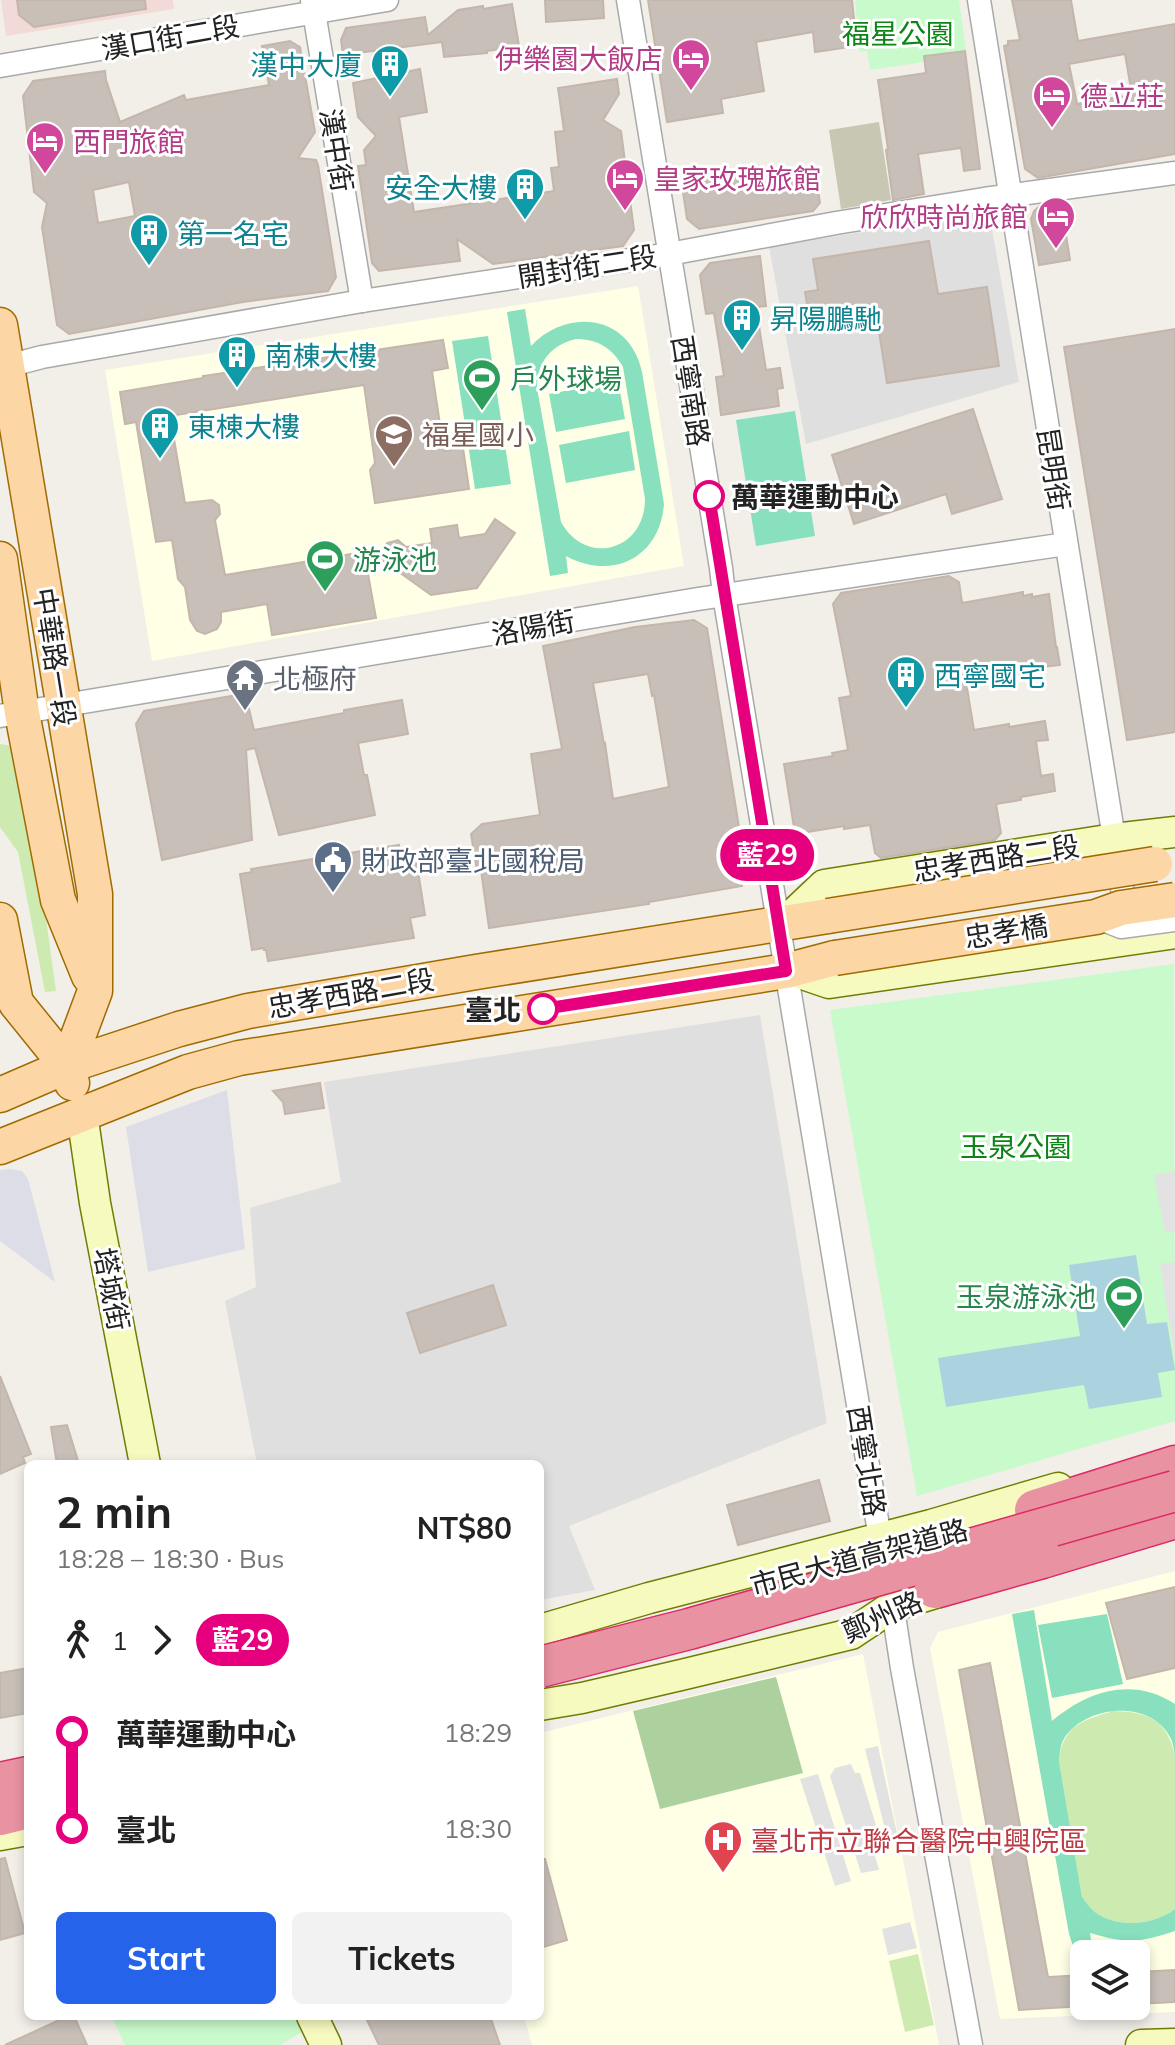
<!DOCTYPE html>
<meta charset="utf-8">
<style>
body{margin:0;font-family:Mulish,"Noto Sans TC",sans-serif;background:#f2f2f2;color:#222;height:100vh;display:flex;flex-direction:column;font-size:30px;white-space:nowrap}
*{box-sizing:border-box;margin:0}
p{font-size:26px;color:#767676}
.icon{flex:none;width:44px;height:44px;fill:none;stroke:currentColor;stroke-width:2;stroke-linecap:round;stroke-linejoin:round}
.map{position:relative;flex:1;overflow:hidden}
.drawer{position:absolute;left:24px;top:1460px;width:520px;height:560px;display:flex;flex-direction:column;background:#fff;border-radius:12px;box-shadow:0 4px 12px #0003}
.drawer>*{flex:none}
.badge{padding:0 16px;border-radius:26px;font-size:28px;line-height:52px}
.tools{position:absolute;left:1070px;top:1940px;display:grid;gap:16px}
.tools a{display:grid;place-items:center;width:80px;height:80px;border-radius:12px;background:#fff;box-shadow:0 4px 12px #0003;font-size:40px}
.map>.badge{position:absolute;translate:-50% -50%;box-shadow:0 0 0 4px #fff}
.legs{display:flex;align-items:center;gap:12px;height:88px;padding:0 32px;font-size:26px}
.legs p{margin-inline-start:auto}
.overview{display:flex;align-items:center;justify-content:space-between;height:136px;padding:0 32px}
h1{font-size:44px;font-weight:700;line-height:60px}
.cta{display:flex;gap:16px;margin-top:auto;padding:16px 32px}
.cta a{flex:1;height:92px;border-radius:12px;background:#2563eb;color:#fff;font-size:32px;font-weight:700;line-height:92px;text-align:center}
.cta a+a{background:#f2f2f2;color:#222}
ul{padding:0 32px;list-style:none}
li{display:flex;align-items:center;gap:28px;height:96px;font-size:30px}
li i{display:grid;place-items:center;width:12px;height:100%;margin:0 10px;background:currentColor}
li i::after{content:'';width:20px;height:20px;margin:-10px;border:6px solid;border-radius:50%;background:#fff}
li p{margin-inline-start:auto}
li:first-child i{background:linear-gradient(#0000 50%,currentColor 0)}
li:last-child i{background:linear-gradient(currentColor 50%,#0000 0)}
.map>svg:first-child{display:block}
.residential{fill:#e0dfdf}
.commercial{fill:#f2dad9}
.education{fill:#ffffe5;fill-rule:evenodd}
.construction{fill:#c7c7b4}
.grass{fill:#cdebb0}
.forest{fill:#add19e}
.park{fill:#c8facc}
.pitch{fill:#88e0be;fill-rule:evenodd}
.parking{fill:#e2e2e2}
.plaza{fill:#dddde8}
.water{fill:#aad3df}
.building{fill:#c7bfb8;stroke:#c4b6ab;stroke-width:2;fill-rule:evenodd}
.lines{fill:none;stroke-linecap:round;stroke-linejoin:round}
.street-casing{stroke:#a9a9a9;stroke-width:25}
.secondary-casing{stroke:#707d05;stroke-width:33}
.primary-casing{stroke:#a06b00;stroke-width:37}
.highway-casing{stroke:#dc2a67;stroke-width:43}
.street{stroke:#fff;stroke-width:22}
.secondary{stroke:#f7fabf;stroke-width:30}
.primary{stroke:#fcd6a4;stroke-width:34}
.highway{stroke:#e892a2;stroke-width:40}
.street-bridge-casing{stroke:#a9a9a9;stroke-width:25;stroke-linecap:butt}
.primary-bridge-casing{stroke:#a06b00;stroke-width:37;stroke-linecap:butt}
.highway-bridge-casing{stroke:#dc2a67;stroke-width:43;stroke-linecap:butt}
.street-bridge{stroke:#fff;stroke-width:22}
.primary-bridge{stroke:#fcd6a4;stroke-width:34}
.highway-bridge{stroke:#e892a2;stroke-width:40}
.line-1-casing{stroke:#fff;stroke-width:18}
.line-1{stroke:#e6007e;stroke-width:12}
.stop-1-dot{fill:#fff;stroke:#e6007e;stroke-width:4}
.labels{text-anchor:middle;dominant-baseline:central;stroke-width:6;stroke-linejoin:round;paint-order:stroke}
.park-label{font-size:28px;fill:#0c8416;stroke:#fff}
.street-label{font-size:28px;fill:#222;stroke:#fff}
.hotel-label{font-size:28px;fill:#b23c85;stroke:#fff;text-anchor:start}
.culture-label{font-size:28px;fill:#0d838f;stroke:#fff;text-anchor:start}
.leisure-label{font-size:28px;fill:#27864d;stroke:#fff;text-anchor:start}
.education-label{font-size:28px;fill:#785e54;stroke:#fff;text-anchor:start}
.stop-label{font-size:28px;font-weight:bold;fill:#222;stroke:#fff;text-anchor:start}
.worship-label{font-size:28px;fill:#5b616d;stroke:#fff;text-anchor:start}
.service-label{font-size:28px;fill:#4e5e75;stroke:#fff;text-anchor:start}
.health-label{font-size:28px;fill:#be3a42;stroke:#fff;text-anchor:start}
</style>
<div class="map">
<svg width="1175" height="2045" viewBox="0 0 1175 2045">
<rect width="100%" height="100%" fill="#f2efe9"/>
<!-- residential -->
<g class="residential">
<polygon points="989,212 1019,382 806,444 769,247"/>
<polygon points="760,1015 827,1423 569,1526 595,1590 540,1600 540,1464 257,1464 225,1301 256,1287 250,1208 341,1182 324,1082"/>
</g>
<!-- commercial -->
<polygon class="commercial" points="1,0 173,0 174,9 6,36"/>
<!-- education -->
<g class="education">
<polygon points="638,286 684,566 152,661 105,370"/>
<path d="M1175,1571V2012L1000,2019L930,1648L938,1632ZM1084,1954H1136V2006H1084Z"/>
<polygon points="863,1654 939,2045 532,2045 524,2016 540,2016 540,1733"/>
</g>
<!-- construction -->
<polygon class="construction" points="879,122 891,200 841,209 829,130"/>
<!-- grass -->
<g class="grass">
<polygon points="0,744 14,746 38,861 56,991 45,992 18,852 0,827"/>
<path d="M1113,1711C1149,1712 1166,1719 1175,1755V1909C1154,1925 1116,1929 1095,1912C1090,1908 1086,1902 1082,1897L1059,1761C1062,1726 1083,1720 1113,1711Z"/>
<polygon points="918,1954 934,2025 905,2032 889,1961"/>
</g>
<!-- forest -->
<polygon class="forest" points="776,1677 803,1773 660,1809 633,1711"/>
<!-- park -->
<g class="park">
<polygon points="855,0 959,0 966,50 923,56 924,62 870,70 867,51 860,52"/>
<polygon points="1174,964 1175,1421 917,1496 830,1010"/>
<polygon points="111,2016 294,2016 302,2032 280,2045 125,2045"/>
</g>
<!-- pitch -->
<g class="pitch">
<path d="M525,309L531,346C568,307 630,315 642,372L664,504C660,558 612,581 566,556L568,573L550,576L507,312ZM576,339C598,339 612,348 623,367L645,499C645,551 586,567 561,522L537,388C537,362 551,345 576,339Z"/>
<polygon points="488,336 511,484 475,489 452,341"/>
<polygon points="618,381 625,419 556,432 549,394"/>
<polygon points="795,411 815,536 756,546 736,420"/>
<polygon points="629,431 635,470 566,483 559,445"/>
<path d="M1034,1610L1052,1721C1087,1691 1133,1676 1175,1704V1755C1174,1750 1173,1742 1170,1737C1150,1699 1087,1705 1065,1737C1060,1745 1060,1752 1059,1761L1082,1897C1086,1902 1090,1908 1095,1912C1117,1929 1154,1925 1175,1909V1931C1138,1943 1128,1944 1090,1933L1093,1954H1084V1957L1077,1958L1069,1934L1012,1614Z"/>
<polygon points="1107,1614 1123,1684 1052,1698 1038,1625"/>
</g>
<!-- parking -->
<g class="parking">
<polygon points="1175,1171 1175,1231 1165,1233 1154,1175"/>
<polygon points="1175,1262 1175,1358 1160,1264"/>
<polygon points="878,1746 898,1838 888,1841 865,1749"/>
<polygon points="851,1764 855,1773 860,1773 883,1848 874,1852 879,1870 861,1873 830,1776 835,1768"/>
<polygon points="818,1774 851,1881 835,1886 800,1779"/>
<polygon points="910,1922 917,1948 888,1955 882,1929"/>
</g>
<!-- plaza -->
<g class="plaza">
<polygon points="227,1090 245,1249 148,1272 126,1127"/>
<polygon points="10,1169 22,1171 28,1179 55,1282 0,1241 0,1170"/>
</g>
<!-- water -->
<polygon class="water" points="1136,1255 1147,1324 1167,1322 1175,1370 1158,1373 1162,1397 1089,1409 1084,1385 946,1407 938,1358 1080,1336 1069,1265"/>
<!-- building -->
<g class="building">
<polygon points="17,0 145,0 146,9 34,27 19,15"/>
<polygon points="545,0 603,0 604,18 546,22"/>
<polygon points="648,0 852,0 857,46 815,52 813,32 756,42 764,91 721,99 723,113 667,122"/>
<path d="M1012,0H1071L1078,41L1175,24V154L1038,178L1025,169L1004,46L1008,45V41L1020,40ZM1125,54L1132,95L1077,104L1069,64Z"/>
<polygon points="512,4 519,46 487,51 487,53 444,57 442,42 343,55 341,40 346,28 425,17 428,35 458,10 483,6 483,9"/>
<path d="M290,41L300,47L315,132L298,158L316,160L318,165L336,277L328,291L243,302L69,334L57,325L42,227L47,203L34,192L23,96L33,81L105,71L106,80L120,122L184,95L186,100L269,85L262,46ZM129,182L135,216L98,223L93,190Z"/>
<polygon points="965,51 980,169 964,171 961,148 918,154 924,194 893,200 886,150 888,149 878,80 926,73 924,56"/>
<polygon points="420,69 427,112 399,117 414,212 554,191 551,168 559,167 555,132 564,131 558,88 617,79 619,94 603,120 621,131 634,230 623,246 493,264 457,239 460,261 379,271 372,263 358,166 366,165 364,150 376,136 358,117 353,83"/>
<polygon points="759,166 762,180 815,171 820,203 813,211 699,229 687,219 681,178"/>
<polygon points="1061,203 1070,260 1039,265 1031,219 1034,211 1041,205"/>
<polygon points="929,241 938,294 987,287 999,366 887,383 876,312 810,323 805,292 818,290 813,259"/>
<polygon points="760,256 766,306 756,307 766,370 780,368 783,388 777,389 779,406 721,415 716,377 724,376 714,313 706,314 700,275 710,263"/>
<polygon points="1175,329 1175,732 1127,740 1064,347"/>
<polygon points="443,340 448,368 432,371 444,451 463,448 469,489 375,503 370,470 375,463 364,385 170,416 185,503 212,500 219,505 220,514 215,520 225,575 364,552 376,618 272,635 267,604 221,612 221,622 217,629 205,634 197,631 190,620 185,587 178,579 172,540 156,542 136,422 125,424 120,392 203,378 203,376"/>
<polygon points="973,409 1002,499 952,514 946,494 854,524 832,455"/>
<polygon points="495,519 515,533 477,588 431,595 378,557 387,543 398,540 406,547 432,543 430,529 457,525 459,538 485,534"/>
<polygon points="949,576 959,582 962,603 1023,592 1023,596 1032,594 1032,597 1049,594 1056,647 1057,647 1060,665 1043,667 1044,670 1035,671 1036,674 1000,680 999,677 966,682 974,730 1009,724 1009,727 1045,721 1048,740 1036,741 1041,776 1053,774 1055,791 1021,797 1021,800 996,804 1001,833 995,840 881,858 875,853 870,825 844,829 844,826 795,834 784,764 833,756 832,753 848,750 839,698 851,696 833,604 841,593"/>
<path d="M694,620L707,628L743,852L736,853L742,886L649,902V904L489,928L481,870H477L471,834L482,824L540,815L531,754L562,749L543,646L635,627ZM648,674L652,696L654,695L669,787L613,799L605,743L604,744L593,683Z"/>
<polygon points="237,695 246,696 254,730 344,713 344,710 402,700 408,734 358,743 364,775 367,775 375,815 279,835 255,748 246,750 252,840 162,860 136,724 144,711"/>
<polygon points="399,845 400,854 415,852 425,915 410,918 414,938 268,961 266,950 264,950 264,948 252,950 240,874 252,872 251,869"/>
<polygon points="320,1083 324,1108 285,1114 283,1102 273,1091"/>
<polygon points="493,1285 506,1325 420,1353 407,1313"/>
<polygon points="0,1376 31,1454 23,1457 25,1463 0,1474"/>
<polygon points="67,1425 79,1464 57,1464 51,1427"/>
<polygon points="819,1480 830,1521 738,1545 727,1505"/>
<polygon points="1175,1587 1175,1668 1127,1679 1106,1603"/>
<polygon points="990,1663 1048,1977 1084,1975 1084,2006 1019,2010 959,1670"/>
<polygon points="28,1668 28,1713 0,1718 0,1673"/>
<polygon points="5,1858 25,1933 0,1940 0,1859"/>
<polygon points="540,1859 545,1859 567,1940 540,1948"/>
<polygon points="1175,1970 1175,2002 1136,2004 1136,1972"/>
<polygon points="68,2016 74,2016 87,2045 5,2045"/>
<polygon points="365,2016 490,2016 500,2045 379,2045"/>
</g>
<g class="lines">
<defs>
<g id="street">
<polyline points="312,0 362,301"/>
<polyline points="628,0 721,568 724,595 882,1550"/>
<polyline points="979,0 1127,919"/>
<polyline points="0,66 387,0"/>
<polyline points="0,368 42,357 362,301 669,254 836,223 984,199 1175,173"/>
<polyline points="0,716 698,599 1066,544"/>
<polyline points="891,1596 902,1668 971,2045"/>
</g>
<g id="secondary">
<polyline points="784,923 824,885 1114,839 1175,832"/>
<polyline points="791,970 829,983 1175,933"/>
<polyline points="82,1114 95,1203 145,1464"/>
<polyline points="540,1630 649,1598 931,1525 1058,1488"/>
<polyline points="540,1705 582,1698 681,1675 851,1634 893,1606 958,1586"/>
<polyline points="0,1835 28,1830"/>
<polyline points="312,2016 326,2045"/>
<polyline points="1141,2045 1175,2044"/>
</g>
<g id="primary">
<polyline points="0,325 95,894 95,991 67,1066"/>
<polyline points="0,559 22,713 58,900 89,976"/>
<polyline points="0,920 16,1003 67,1066 72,1083"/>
<polyline points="0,1095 67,1066 179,1029 248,1011 476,972 828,916"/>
<polyline points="0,1147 188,1072 239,1058 786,971 835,958"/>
</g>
<g id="highway">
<polyline points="1035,1510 1175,1466"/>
<polyline points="1042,1558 1175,1518"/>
<polyline points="0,1783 28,1777"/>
<polyline points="0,1815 28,1808"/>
</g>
</defs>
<!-- street casing -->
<use href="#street" class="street-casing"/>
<!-- secondary casing -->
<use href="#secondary" class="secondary-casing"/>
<!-- primary casing -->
<use href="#primary" class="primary-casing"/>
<!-- highway casing -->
<use href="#highway" class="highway-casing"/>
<!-- street -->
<use href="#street" class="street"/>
<!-- secondary -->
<use href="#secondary" class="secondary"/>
<!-- primary -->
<use href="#primary" class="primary"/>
<!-- highway -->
<use href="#highway" class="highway"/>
<defs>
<polyline id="street-bridge" points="1096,917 1121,927 1175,920"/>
<g id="primary-bridge">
<polyline points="828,916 1155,864"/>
<polyline points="835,958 1096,917 1121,908 1175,900"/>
</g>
<g id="highway-bridge">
<polyline points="935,1588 1042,1558"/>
<polyline points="540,1667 689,1629 1175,1491"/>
</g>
</defs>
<!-- street-bridge casing -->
<use href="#street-bridge" class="street-bridge-casing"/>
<!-- primary-bridge casing -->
<use href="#primary-bridge" class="primary-bridge-casing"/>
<!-- highway-bridge casing -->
<use href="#highway-bridge" class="highway-bridge-casing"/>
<!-- street-bridge -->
<use href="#street-bridge" class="street-bridge"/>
<!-- primary-bridge -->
<use href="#primary-bridge" class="primary-bridge"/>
<!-- highway-bridge -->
<use href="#highway-bridge" class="highway-bridge"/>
</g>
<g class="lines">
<defs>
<polyline id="line-1" points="543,1009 786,971 709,496"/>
</defs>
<!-- line-1 casing -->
<use href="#line-1" class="line-1-casing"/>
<!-- line-1 -->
<use href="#line-1" class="line-1"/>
</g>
<!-- icons -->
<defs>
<symbol id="hotel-pin" viewBox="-11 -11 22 30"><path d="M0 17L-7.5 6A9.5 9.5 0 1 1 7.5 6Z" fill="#d1479c" stroke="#fff"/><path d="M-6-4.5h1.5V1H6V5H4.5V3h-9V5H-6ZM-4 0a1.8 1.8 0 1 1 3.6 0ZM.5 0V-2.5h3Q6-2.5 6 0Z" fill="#fff"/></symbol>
<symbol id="building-pin" viewBox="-11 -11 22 30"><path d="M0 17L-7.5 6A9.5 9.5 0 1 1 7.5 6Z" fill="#0f9aa8" stroke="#fff"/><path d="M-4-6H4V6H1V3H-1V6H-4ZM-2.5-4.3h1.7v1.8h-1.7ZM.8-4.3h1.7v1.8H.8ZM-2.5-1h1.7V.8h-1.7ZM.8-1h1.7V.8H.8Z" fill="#fff"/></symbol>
<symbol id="stadium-pin" viewBox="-11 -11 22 30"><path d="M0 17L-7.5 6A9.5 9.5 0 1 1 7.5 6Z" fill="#2e9e5b" stroke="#fff"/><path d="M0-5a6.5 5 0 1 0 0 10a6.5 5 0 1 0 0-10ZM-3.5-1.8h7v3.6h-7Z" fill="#fff"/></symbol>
<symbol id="school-pin" viewBox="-11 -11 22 30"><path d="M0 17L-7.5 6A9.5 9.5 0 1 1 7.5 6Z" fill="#8d6e63" stroke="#fff"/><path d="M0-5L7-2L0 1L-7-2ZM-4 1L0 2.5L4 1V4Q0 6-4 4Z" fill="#fff"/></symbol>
<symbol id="temple-pin" viewBox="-11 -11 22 30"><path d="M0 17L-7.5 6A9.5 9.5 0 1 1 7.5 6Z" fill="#6b7280" stroke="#fff"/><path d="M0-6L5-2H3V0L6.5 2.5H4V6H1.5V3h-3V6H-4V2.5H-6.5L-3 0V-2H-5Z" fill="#fff"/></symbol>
<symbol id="civic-pin" viewBox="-11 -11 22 30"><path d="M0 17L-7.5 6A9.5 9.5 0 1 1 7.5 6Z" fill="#5c6f8a" stroke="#fff"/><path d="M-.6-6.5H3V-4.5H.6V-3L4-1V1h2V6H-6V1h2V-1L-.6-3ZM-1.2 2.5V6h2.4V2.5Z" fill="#fff"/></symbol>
<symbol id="hospital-pin" viewBox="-11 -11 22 30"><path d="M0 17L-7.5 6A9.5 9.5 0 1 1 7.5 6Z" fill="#e0444e" stroke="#fff"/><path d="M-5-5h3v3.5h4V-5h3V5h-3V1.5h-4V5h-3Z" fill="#fff"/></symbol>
</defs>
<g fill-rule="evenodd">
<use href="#hotel-pin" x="669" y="36" width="44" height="60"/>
<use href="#building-pin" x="368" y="42" width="44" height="60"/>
<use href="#hotel-pin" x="1030" y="73" width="44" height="60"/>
<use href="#hotel-pin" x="23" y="119" width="44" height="60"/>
<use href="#hotel-pin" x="603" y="156" width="44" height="60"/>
<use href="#building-pin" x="503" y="165" width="44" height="60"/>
<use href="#hotel-pin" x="1034" y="194" width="44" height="60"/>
<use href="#building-pin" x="127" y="211" width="44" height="60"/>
<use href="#building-pin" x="720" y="296" width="44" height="60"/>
<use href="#building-pin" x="215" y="333" width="44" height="60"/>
<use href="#stadium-pin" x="460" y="356" width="44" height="60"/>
<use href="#building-pin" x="138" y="404" width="44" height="60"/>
<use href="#school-pin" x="372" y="412" width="44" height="60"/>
<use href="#stadium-pin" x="303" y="537" width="44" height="60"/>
<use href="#building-pin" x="884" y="653" width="44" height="60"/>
<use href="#temple-pin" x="223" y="656" width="44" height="60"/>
<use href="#civic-pin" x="311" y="838" width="44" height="60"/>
<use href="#stadium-pin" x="1102" y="1274" width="44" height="60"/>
<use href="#hospital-pin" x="701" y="1818" width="44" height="60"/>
</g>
<!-- markers -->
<g class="stop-1-dot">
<circle cx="709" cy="496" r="14"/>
<circle cx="543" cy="1009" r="14"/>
</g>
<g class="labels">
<!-- park labels -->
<g class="park-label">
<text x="898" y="33">福星公園</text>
<text x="1016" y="1146">玉泉公園</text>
</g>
<!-- street labels -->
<g class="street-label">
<text transform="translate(170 37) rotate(-10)">漢口街二段</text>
<text transform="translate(337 150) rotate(81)">漢中街</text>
<text transform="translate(587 266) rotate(-9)">開封街二段</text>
<text transform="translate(691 391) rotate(81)">西寧南路</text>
<text transform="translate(1054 469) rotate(81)">昆明街</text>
<text transform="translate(533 627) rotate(-10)">洛陽街</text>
<text transform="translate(55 657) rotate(81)">中華路一段</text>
<text transform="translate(996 858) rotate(-9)">忠孝西路二段</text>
<text transform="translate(1006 931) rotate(-9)">忠孝橋</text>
<text transform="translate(351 993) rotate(-10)">忠孝西路二段</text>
<text transform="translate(112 1289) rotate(79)">塔城街</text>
<text transform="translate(867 1461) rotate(81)">西寧北路</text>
<text transform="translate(859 1557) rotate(-15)">市民大道高架道路</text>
<text transform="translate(882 1616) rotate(-24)">鄭州路</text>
</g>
<!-- hotel labels -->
<g class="hotel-label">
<text x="663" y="58" text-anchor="end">伊樂園大飯店</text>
<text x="1080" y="95">德立莊</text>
<text x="73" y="141">西門旅館</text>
<text x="653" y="178">皇家玫瑰旅館</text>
<text x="1028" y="216" text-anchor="end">欣欣時尚旅館</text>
</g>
<!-- culture labels -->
<g class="culture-label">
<text x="362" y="64" text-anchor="end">漢中大廈</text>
<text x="497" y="187" text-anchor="end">安全大樓</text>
<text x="177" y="233">第一名宅</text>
<text x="770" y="318">昇陽鵬馳</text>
<text x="265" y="355">南棟大樓</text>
<text x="188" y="426">東棟大樓</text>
<text x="934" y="675">西寧國宅</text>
</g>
<!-- leisure labels -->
<g class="leisure-label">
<text x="510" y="378">戶外球場</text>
<text x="353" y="559">游泳池</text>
<text x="1096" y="1296" text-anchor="end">玉泉游泳池</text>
</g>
<!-- education labels -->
<g class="education-label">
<text x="422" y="434">福星國小</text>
</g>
<!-- stop labels -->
<g class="stop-label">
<text x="731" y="496">萬華運動中心</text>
<text x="521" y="1009" text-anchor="end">臺北</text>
</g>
<!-- worship labels -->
<g class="worship-label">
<text x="273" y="678">北極府</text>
</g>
<!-- service labels -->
<g class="service-label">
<text x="361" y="860">財政部臺北國稅局</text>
</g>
<!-- health labels -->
<g class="health-label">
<text x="751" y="1840">臺北市立聯合醫院中興院區</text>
</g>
</g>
</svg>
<div class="tools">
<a><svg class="icon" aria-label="layers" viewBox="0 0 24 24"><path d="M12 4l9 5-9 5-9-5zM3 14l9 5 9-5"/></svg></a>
</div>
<b class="badge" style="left:767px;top:855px;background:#e6007e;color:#fff">藍29</b>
<section class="drawer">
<div class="overview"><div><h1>2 min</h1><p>18:28 – 18:30 · Bus</p></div><b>NT$80</b></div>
<div class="legs"><svg class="icon" aria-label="walk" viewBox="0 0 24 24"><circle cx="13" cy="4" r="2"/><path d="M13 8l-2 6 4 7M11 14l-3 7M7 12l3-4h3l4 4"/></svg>1<svg class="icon" aria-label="forward" viewBox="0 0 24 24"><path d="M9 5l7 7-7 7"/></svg><b class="badge" style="background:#e6007e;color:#fff">藍29</b></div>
<ul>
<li><i style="color:#e6007e"></i><b>萬華運動中心</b><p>18:29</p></li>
<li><i style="color:#e6007e"></i><b>臺北</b><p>18:30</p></li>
</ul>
<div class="cta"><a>Start</a><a>Tickets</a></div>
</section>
</div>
